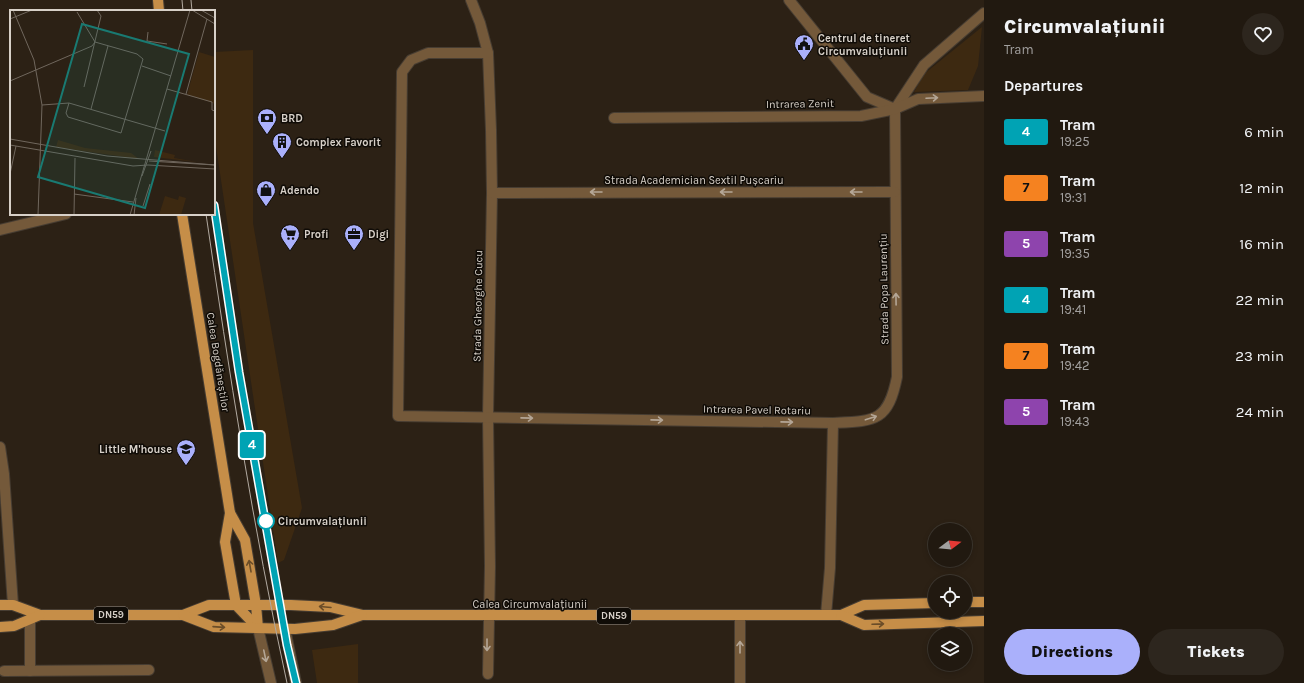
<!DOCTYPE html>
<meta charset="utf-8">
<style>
body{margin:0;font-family:Karla,sans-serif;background:#2d261e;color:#f1f3f6;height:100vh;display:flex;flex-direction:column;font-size:15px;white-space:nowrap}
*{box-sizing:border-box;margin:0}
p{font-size:13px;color:#a2a09f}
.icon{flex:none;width:22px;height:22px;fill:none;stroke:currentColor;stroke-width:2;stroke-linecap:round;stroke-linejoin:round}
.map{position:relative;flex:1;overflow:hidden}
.drawer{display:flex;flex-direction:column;background:#211910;width:320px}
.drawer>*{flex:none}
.badge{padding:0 8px;border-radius:3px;font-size:14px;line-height:26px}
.needle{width:26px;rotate:74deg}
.controls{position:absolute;left:928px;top:523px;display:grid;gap:8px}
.controls a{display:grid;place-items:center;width:44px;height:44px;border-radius:50%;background:#211910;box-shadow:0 2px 6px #0003,0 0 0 1px #3e3830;font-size:20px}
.map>.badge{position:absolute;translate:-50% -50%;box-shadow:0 0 0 2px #fff}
h2{padding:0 20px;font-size:15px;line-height:36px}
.round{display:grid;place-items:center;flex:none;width:42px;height:42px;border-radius:21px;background:#2d261e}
.headline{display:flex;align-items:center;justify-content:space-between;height:68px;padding:0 20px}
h1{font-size:19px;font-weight:800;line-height:30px}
.button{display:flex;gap:8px;margin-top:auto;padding:8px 20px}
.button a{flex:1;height:46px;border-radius:24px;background:#aab0fb;color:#111;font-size:16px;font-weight:800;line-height:46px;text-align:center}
.button a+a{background:#2d261e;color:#f1f3f6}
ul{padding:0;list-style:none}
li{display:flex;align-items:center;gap:12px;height:56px;padding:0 20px}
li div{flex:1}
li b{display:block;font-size:15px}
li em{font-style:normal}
li .badge{min-width:44px;font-weight:700;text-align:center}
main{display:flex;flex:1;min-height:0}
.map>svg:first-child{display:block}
.green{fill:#3d2911}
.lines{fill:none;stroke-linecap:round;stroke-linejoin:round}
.minor-casing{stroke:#473d32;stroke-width:12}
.major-casing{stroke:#473d32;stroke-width:12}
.minor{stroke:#74593a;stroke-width:10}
.major{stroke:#c68e48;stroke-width:10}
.tram{stroke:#b2aaa1;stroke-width:1}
.oneway{stroke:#b4a696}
.oneway2{stroke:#6b4d28}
.line-casing{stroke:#fff;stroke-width:9}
.line{stroke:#00a3b4;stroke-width:6}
.stop-dot{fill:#fff;stroke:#00a3b4;stroke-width:2}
.labels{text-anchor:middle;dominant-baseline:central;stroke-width:3;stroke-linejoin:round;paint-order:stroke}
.shield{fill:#100c07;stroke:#9b958e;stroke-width:1}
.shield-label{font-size:10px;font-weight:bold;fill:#d7d0c8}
.poi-label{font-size:11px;font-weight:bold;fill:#d7d0c8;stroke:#100c07;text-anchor:start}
.street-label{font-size:11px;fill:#d7d0c8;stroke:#100c07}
.stop-label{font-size:11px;font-weight:bold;fill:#d7d0c8;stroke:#100c07;text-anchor:start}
.inset-road{fill:none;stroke:#70675d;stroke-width:1}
.view{fill:#197a72;fill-opacity:0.15;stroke:#197a72;stroke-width:2}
.inset-edge{fill:none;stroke:#d7d0c8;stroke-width:2}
</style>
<main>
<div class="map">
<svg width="984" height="683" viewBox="0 0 984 683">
<rect width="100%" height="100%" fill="#2c2115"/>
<!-- green -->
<g class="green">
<polygon points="982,27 978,66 968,90 914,92 924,74"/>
<polygon points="253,50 253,223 302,508 284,560 278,563 214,133 214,52"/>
<polygon points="358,644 358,683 317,683 312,650"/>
</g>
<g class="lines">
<defs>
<g id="minor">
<polyline points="471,0 480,23 488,53 491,130 492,193 488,417 490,566 488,674"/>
<polyline points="789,0 867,97 895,109"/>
<path d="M488,53H428L411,60L402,72L398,416L833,423C875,421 888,422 897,377L895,109"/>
<polyline points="895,109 924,65 984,13"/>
<polyline points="614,118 861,116 895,109 918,99 984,96"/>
<polyline points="492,193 895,192"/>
<polyline points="0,230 66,214"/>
<polyline points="0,447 4,474 13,605"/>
<polyline points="740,615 740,683"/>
<polyline points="826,615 830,568 833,423"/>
<polyline points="30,619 30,671"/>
<polyline points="258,628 271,683"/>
<polyline points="285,629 296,683"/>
<polyline points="4,671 149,670"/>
</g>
<g id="major">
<polyline points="158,0 159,11"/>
<polyline points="182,214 230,513 225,542 236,605 258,628"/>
<polyline points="230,513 245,540 256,605 258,628"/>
<polyline points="965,602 984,602"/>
<polyline points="0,605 13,605 40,615 183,615 209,605 291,605 330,607 363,615 841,615 864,605 935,603"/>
<polyline points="183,615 214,627 295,629 333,625 362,615"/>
<polyline points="841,615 864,625 984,621"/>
<polyline points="0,627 14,626 40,615"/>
</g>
</defs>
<!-- minor casing -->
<use href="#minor" class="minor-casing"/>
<!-- major casing -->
<use href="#major" class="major-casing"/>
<!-- minor -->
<use href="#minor" class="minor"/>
<!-- major -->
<use href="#major" class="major"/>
<!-- tram -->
<g class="tram">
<polyline points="182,0 183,11"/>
<polyline points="191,0 192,11"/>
<polyline points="214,205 239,372 287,645 296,683"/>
<path d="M206,214C229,371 253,528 287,683"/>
</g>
</g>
<!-- one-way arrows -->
<defs><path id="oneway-shaft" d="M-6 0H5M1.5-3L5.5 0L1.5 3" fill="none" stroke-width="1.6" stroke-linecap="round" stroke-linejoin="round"/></defs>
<g class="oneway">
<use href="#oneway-shaft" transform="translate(932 98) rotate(-3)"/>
<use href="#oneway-shaft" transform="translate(596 192) rotate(180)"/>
<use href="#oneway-shaft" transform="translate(726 192) rotate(180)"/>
<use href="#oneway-shaft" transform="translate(856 192) rotate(180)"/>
<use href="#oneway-shaft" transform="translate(896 299) rotate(-91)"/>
<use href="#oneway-shaft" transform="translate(527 418) rotate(1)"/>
<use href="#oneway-shaft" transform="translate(871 418) rotate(-18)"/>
<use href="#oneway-shaft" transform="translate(657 420) rotate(1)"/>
<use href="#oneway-shaft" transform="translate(787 422) rotate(1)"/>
<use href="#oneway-shaft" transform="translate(487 645) rotate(90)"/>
<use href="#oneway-shaft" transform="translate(740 647) rotate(-90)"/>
<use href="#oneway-shaft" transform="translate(265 656) rotate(78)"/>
</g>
<g class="oneway2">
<use href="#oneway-shaft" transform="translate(250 566) rotate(-100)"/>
<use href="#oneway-shaft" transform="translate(325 607) rotate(-175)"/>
<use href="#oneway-shaft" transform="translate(878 624) rotate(-2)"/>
<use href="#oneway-shaft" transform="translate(219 627) rotate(4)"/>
</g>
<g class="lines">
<defs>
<polyline id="line" points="214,205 239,372 287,645 296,683"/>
</defs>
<!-- line casing -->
<use href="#line" class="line-casing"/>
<!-- line -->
<use href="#line" class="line"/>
</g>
<!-- icons -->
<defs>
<symbol id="civic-pin" viewBox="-11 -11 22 30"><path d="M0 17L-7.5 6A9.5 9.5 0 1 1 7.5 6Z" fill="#aab0fb" stroke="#100c07"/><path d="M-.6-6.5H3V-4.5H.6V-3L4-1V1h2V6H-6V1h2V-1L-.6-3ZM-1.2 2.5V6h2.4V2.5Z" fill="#111"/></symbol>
<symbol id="bank-pin" viewBox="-11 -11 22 30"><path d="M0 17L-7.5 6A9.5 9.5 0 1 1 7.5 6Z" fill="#aab0fb" stroke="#100c07"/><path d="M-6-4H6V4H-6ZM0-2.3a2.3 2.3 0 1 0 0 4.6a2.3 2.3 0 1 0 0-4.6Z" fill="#111"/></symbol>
<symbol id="building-pin" viewBox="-11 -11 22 30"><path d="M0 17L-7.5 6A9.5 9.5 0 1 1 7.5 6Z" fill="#aab0fb" stroke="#100c07"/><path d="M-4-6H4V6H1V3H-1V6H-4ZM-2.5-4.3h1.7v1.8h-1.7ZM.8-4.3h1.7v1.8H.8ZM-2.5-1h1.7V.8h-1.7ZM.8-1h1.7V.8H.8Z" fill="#111"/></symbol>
<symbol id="shop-pin" viewBox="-11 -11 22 30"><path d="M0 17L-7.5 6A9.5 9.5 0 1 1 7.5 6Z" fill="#aab0fb" stroke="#100c07"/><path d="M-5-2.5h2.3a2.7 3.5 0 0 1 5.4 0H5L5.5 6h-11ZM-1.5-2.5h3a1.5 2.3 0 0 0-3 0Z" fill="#111"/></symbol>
<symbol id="supermarket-pin" viewBox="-11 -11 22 30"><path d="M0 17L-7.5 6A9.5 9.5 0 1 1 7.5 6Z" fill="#aab0fb" stroke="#100c07"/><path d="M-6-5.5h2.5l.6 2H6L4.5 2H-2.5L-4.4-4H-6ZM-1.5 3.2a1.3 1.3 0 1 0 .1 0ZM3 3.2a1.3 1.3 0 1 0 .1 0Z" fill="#111"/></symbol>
<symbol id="office-pin" viewBox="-11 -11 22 30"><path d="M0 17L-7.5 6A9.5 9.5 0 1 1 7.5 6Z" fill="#aab0fb" stroke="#100c07"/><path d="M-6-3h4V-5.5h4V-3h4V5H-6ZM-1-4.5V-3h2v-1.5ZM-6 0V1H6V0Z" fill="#111"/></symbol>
<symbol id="school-pin" viewBox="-11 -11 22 30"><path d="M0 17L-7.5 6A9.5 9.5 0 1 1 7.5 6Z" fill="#aab0fb" stroke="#100c07"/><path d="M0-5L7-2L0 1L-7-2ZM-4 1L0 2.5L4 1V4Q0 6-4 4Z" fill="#111"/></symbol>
</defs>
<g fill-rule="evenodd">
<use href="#civic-pin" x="793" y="33" width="22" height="30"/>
<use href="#bank-pin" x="256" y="107" width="22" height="30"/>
<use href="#building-pin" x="271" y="131" width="22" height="30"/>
<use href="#shop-pin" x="255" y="179" width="22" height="30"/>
<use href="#supermarket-pin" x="279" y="223" width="22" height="30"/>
<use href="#office-pin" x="343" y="223" width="22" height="30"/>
<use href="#school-pin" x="175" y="438" width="22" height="30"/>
</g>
<!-- markers -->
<circle class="stop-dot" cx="266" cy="521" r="8"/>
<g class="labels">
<!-- shield labels -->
<g class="shield">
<rect x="94" y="607" width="34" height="16" rx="3"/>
<rect x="597" y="608" width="34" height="16" rx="3"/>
</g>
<g class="shield-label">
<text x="111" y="615">DN59</text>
<text x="614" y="616">DN59</text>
</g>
<!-- poi labels -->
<g class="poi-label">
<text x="818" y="38">Centrul de tineret<tspan x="818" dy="13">Circumvaluțiunii</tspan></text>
<text x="281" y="118">BRD</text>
<text x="296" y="142">Complex Favorit</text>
<text x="280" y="190">Adendo</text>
<text x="304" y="234">Profi</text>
<text x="368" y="234">Digi</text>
<text x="172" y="449" text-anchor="end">Little M'house</text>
</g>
<!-- street labels -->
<g class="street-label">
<text transform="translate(800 104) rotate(-1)">Intrarea Zenit</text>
<text x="694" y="180">Strada Academician Sextil Pușcariu</text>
<text transform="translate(884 289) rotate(-91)">Strada Popa Laurențiu</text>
<text transform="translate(478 306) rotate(-89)">Strada Gheorghe Cucu</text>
<text transform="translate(218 362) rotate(81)">Calea Bogdăneștilor</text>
<text transform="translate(757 410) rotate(1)">Intrarea Pavel Rotariu</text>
<text x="530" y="604">Calea Circumvalațiunii</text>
</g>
<!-- stop labels -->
<g class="stop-label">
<text x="278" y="521">Circumvalațiunii</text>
</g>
</g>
<!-- overview -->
<g transform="translate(10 10)">
<rect width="205" height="205" fill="#2c2115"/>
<path d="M189,42L205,47V96L203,93L177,85ZM48,130L75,138L121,143L129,149L46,137ZM145,140L165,145L164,148L187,152L144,147ZM155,186L168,190L169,186L176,188L171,205H149Z" fill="#3d2911"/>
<path class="inset-road" d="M3,0L24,50L32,95L28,205M182,0L205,14M191,0L205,8M67,2L85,32M0,9L22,0M138,22L137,31L157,34M132,56L161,66M0,71L82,36L85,32M74,77L91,6L87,0M157,79L202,92V100L205,101M176,84L197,9M59,93L56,103L58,107L111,123L133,49L127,44L85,32M32,95L59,93L155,121M81,99L98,36M0,129L97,146L205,155M0,135L123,156L138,155M139,151L205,155M138,155L205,159M0,164L6,136M132,166L141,141M64,184L123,192M133,196L140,174M64,205L65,148M120,205L180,0M124,205L126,188"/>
<path class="view" d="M72,14L179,44L135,198L28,167Z"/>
<rect width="205" height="205" class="inset-edge"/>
</g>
</svg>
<div class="controls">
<a><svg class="needle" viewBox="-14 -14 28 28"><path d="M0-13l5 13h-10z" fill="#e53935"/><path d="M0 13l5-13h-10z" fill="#a2a09f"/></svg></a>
<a><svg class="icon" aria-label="locate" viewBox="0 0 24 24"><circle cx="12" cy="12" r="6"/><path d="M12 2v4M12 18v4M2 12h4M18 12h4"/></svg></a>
<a><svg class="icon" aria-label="layers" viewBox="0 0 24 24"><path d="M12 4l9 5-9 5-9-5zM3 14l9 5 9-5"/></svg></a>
</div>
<b class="badge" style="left:252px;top:445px;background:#00a3b4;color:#fff">4</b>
</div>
<section class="drawer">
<div class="headline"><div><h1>Circumvalațiunii</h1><p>Tram</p></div><a class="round"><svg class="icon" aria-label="heart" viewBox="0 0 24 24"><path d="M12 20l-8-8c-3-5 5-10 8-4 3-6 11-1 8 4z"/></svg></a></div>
<h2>Departures</h2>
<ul>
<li><span class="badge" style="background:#00a3b4;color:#fff">4</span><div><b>Tram</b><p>19:25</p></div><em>6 min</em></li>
<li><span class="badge" style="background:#f58220;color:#111">7</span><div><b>Tram</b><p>19:31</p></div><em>12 min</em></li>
<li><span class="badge" style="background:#8e44ad;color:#fff">5</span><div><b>Tram</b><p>19:35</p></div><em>16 min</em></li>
<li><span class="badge" style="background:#00a3b4;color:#fff">4</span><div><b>Tram</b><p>19:41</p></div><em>22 min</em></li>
<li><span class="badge" style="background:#f58220;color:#111">7</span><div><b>Tram</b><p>19:42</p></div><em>23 min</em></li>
<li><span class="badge" style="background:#8e44ad;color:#fff">5</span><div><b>Tram</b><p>19:43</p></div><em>24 min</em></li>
</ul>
<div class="button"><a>Directions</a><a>Tickets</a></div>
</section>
</main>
